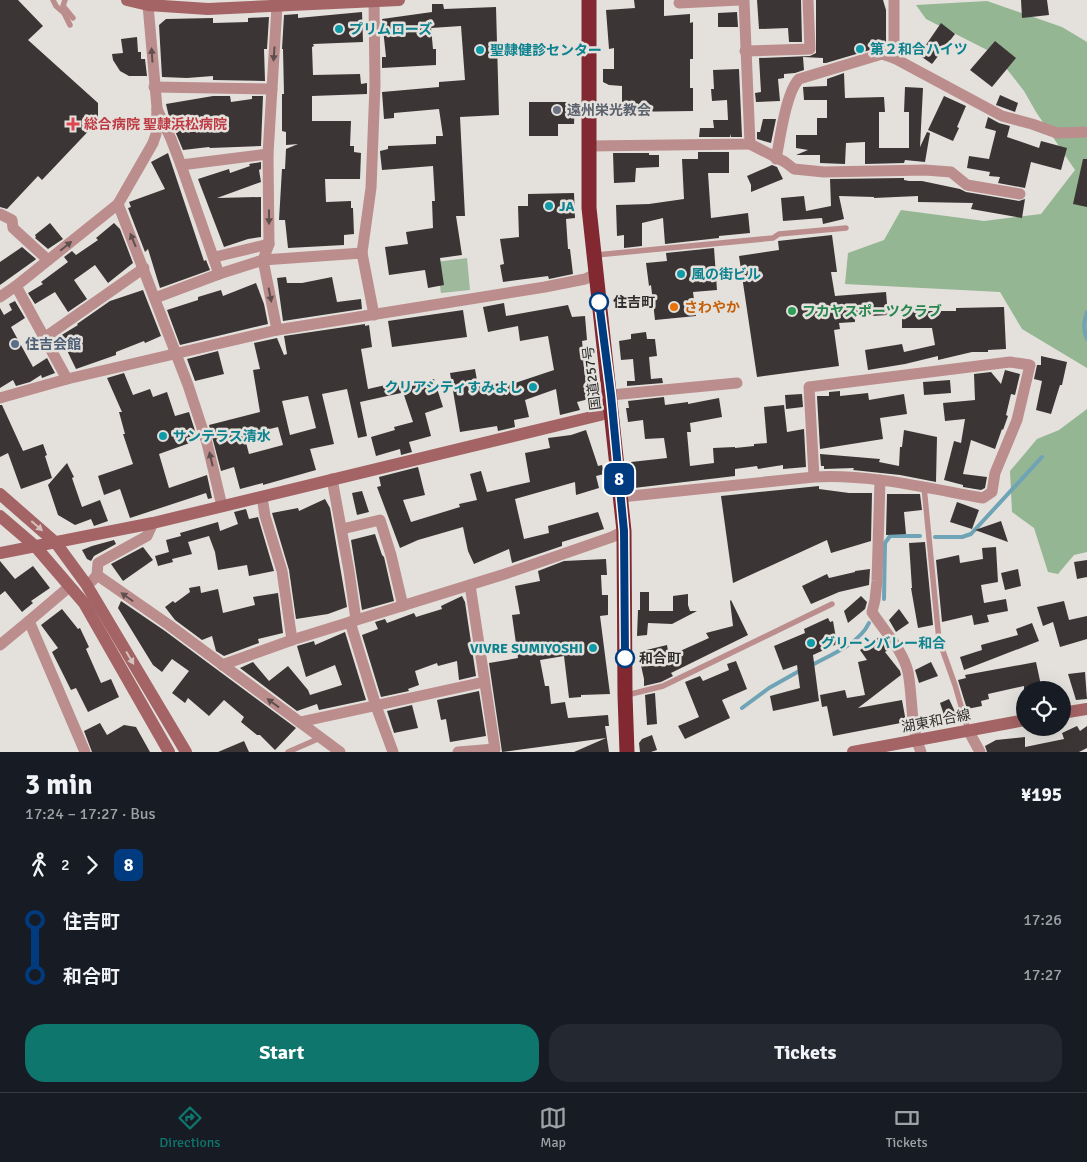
<!DOCTYPE html>
<meta charset="utf-8">
<style>
body{margin:0;font-family:Signika,"Noto Sans JP",sans-serif;background:#242831;color:#f1f3f6;height:100vh;display:flex;flex-direction:column;font-size:19px;white-space:nowrap}
*{box-sizing:border-box;margin:0}
p{font-size:16px;color:#9ea1a6}
.icon{flex:none;width:28px;height:28px;fill:none;stroke:currentColor;stroke-width:2;stroke-linecap:round;stroke-linejoin:round}
.map{position:relative;height:752px;overflow:hidden}
.panel{display:flex;flex-direction:column;background:#171b24;flex:1}
.panel>*{flex:none}
.badge{padding:0 10px;border-radius:8px;font-size:18px;line-height:32px}
.tools{position:absolute;left:1016px;top:681px;display:grid;gap:10px}
.tools a{display:grid;place-items:center;width:55px;height:55px;border-radius:50%;background:#171b24;box-shadow:0 5px 20px #0002;font-size:25px}
.map>.badge{position:absolute;translate:-50% -50%;box-shadow:0 0 0 2px #fff}
.legs{display:flex;align-items:center;gap:8px;height:55px;padding:0 25px;font-size:16px}
.legs p{margin-inline-start:auto}
.head{display:flex;align-items:center;justify-content:space-between;height:85px;padding:0 25px}
h1{font-size:28px;font-weight:800;line-height:38px}
.cta{display:flex;gap:10px;margin-top:auto;padding:10px 25px}
.cta a{flex:1;height:58px;border-radius:20px;background:#0f766e;color:#fff;font-size:20px;font-weight:800;line-height:58px;text-align:center}
.cta a+a{background:#242831;color:#f1f3f6}
ul{padding:0 25px;list-style:none}
li{display:flex;align-items:center;gap:18px;height:55px;font-size:19px}
li i{display:grid;place-items:center;width:8px;height:100%;margin:0 6px;background:currentColor}
li i::after{content:'';width:12px;height:12px;margin:-6px;border:4px solid;border-radius:50%;background:#171b24}
li p{margin-inline-start:auto}
li:first-child i{background:linear-gradient(#0000 50%,currentColor 0)}
li:last-child i{background:linear-gradient(currentColor 50%,#0000 0)}
.tab-bar{display:flex;justify-content:space-around;align-items:center;height:70px;border-top:1px solid #363941;background:#171b24;font-size:14px;color:#9ea1a6}
.tab-bar a{display:grid;justify-items:center;gap:2px}
.tab-bar .current{color:#0f766e}
.map>svg:first-child{display:block}
.green{fill:#9fb99d}
.forest{fill:#95b692}
.lines{fill:none;stroke-linecap:round;stroke-linejoin:round}
.stream{stroke:#6fa3b6;stroke-width:4}
.building{fill:#3b3635;fill-rule:evenodd}
.lane{stroke:#bb8e8d;stroke-width:5.5}
.street{stroke:#bb8e8d;stroke-width:11}
.secondary{stroke:#a46465;stroke-width:12}
.highway{stroke:#812830;stroke-width:15}
.oneway{fill:#5f4f4e}
.oneway2{fill:#d4c2bf}
.line-1-casing{stroke:#fff;stroke-width:11}
.line-1{stroke:#003b80;stroke-width:8}
.culture-dot{fill:#0f9aa8;stroke:#e4e1dd;stroke-width:2}
.worship-dot{fill:#6b7280;stroke:#e4e1dd;stroke-width:2}
.health-dot{fill:#e0444e;stroke:#e4e1dd;stroke-width:2}
.stop-1-dot{fill:#fff;stroke:#003b80;stroke-width:2.5}
.food-dot{fill:#e8710a;stroke:#e4e1dd;stroke-width:2}
.leisure-dot{fill:#2e9e5b;stroke:#e4e1dd;stroke-width:2}
.service-dot{fill:#5c6f8a;stroke:#e4e1dd;stroke-width:2}
.labels{text-anchor:middle;dominant-baseline:central;stroke-width:5;stroke-linejoin:round;paint-order:stroke}
.culture-label{font-size:14px;font-weight:bold;fill:#0d838f;stroke:#e4e1dd;text-anchor:start}
.worship-label{font-size:14px;font-weight:bold;fill:#5b616d;stroke:#e4e1dd;text-anchor:start}
.health-label{font-size:14px;font-weight:bold;fill:#be3a42;stroke:#e4e1dd;text-anchor:start}
.stop-label{font-size:14px;font-weight:bold;fill:#2e2d2c;stroke:#e4e1dd;text-anchor:start}
.food-label{font-size:14px;font-weight:bold;fill:#c56008;stroke:#e4e1dd;text-anchor:start}
.leisure-label{font-size:14px;font-weight:bold;fill:#27864d;stroke:#e4e1dd;text-anchor:start}
.service-label{font-size:14px;font-weight:bold;fill:#4e5e75;stroke:#e4e1dd;text-anchor:start}
.street-label{font-size:14px;fill:#2e2d2c;stroke:#e4e1dd}
</style>
<div class="map">
<svg width="1087" height="752" viewBox="0 0 1087 752">
<rect width="100%" height="100%" fill="#e4e1dd"/>
<!-- green -->
<polygon class="green" points="467,258 470,290 441,293 436,262"/>
<!-- forest -->
<g class="forest">
<polygon points="987,1 1062,27 1087,42 1087,368 1022,329 1000,292 845,284 848,253 884,240 901,210 984,221 1041,214 1075,170 1036,112 1024,91 995,54 926,19 916,5"/>
<polygon points="1087,409 1087,552 1074,555 1058,574 1048,572 1034,528 1012,512 1010,471 1037,439 1059,430"/>
</g>
<g class="lines">
<!-- stream -->
<g class="stream">
<path d="M1087,312C1084,320 1083,330 1087,339"/>
<polyline points="935,537 962,537 971,534 1042,457"/>
<polyline points="884,599 885,543 890,536 920,536"/>
<path d="M810,666C830,655 859,644 869,623"/>
<polyline points="742,708 769,688 801,670"/>
</g>
</g>
<!-- building -->
<g class="building">
<polygon points="0,0 18,0 43,26 28,40 98,103 98,121 42,180 38,176 7,209 0,207"/>
<polygon points="634,0 664,0 664,16 690,14 690,23 693,22 693,59 690,59 690,88 693,88 693,111 622,112 622,86 609,85 603,82 603,69 614,69 614,48 609,49 606,10 635,8"/>
<polygon points="757,0 801,0 802,42 789,42 788,28 759,29"/>
<polygon points="816,0 883,0 886,10 886,47 880,47 826,63 823,63 823,58 803,57 804,70 795,73 784,74 784,78 778,79 780,101 756,102 755,93 761,92 759,58 810,56 816,53"/>
<polygon points="1021,0 1047,0 1049,15 1022,18"/>
<polygon points="432,4 443,4 444,9 496,7 499,115 460,117 465,216 456,216 462,255 440,258 444,285 428,288 425,270 389,275 385,247 408,244 406,232 433,228 432,201 435,201 433,166 382,170 380,152 380,151 388,149 388,146 436,144 436,136 443,136 439,109 394,113 394,118 384,119 382,92 439,87 439,82 465,80 461,26 431,28 433,49 436,49 436,65 382,68 382,57 386,57 382,19 432,12"/>
<polygon points="362,12 363,42 313,44 314,46 312,47 313,75 360,74 361,84 367,83 367,94 312,96 312,121 351,121 350,146 354,146 354,152 361,153 360,179 325,179 326,202 351,201 351,208 353,208 354,234 344,235 344,245 288,248 285,220 279,220 282,169 285,169 286,149 298,144 286,145 286,132 282,131 282,94 284,94 283,49 282,49 284,15 298,14 298,18"/>
<polygon points="737,12 738,27 718,27 718,13"/>
<polygon points="269,17 267,49 264,49 265,81 213,80 213,76 187,78 162,77 159,25 166,19 213,18 213,23 248,22 248,18"/>
<polygon points="941,23 955,34 932,64 919,55"/>
<polygon points="137,37 138,52 141,52 141,59 145,59 147,76 129,76 120,71 113,60 112,54 123,53 121,39"/>
<polygon points="995,41 1016,58 992,87 970,70"/>
<polygon points="739,69 742,137 731,137 730,134 730,137 699,137 700,128 714,128 713,120 728,120 727,100 712,101 711,89 714,89 713,70"/>
<polygon points="844,73 845,98 884,97 885,112 879,112 879,148 909,148 909,112 904,112 905,87 923,88 920,147 927,132 930,133 925,162 905,160 904,163 865,164 865,142 846,143 845,164 820,163 820,155 796,155 808,150 796,148 796,135 817,135 817,118 827,118 827,100 804,100 803,87 827,86 827,79"/>
<polygon points="1000,95 1018,103 1015,112 996,105"/>
<polygon points="213,96 230,96 231,102 252,99 252,96 263,96 261,146 210,148 209,147 183,150 175,131 173,116 169,117 166,104"/>
<polygon points="944,96 966,106 957,127 959,128 953,141 928,130"/>
<polygon points="529,102 575,102 574,124 558,124 558,136 529,136"/>
<polygon points="988,117 999,123 1010,126 1007,137 1039,148 1041,141 1067,148 1061,170 1031,162 1025,188 998,183 1000,177 989,176 990,172 967,168 969,156 989,159 996,131 985,128"/>
<polygon points="763,119 776,119 771,143 757,139 757,132 760,132"/>
<polygon points="698,152 729,152 729,173 708,173 711,218 748,213 750,233 719,236 719,238 665,244 663,218 642,223 642,246 624,248 624,235 617,236 616,205 649,204 684,199 682,159 698,159"/>
<polygon points="168,153 204,261 206,260 210,270 160,288 148,249 145,252 128,208 131,207 129,202 165,189 151,162"/>
<polygon points="613,153 649,153 649,155 659,155 659,167 636,168 635,182 614,183"/>
<polygon points="1083,159 1087,159 1087,207 1073,204"/>
<polygon points="261,162 261,169 259,170 261,182 217,198 261,197 261,237 248,239 224,247 198,179 229,169 230,173 250,166 249,164"/>
<polygon points="772,165 777,167 783,179 751,192 751,185 747,176"/>
<polygon points="904,178 904,180 909,181 922,181 960,189 966,192 1019,201 1025,199 1022,218 971,209 973,203 918,202 918,196 874,198 874,197 839,196 844,219 823,224 822,218 783,221 781,198 804,196 806,211 831,206 830,179"/>
<polygon points="574,193 575,218 566,219 568,249 570,249 573,274 549,279 548,276 503,282 500,265 504,264 500,239 519,237 518,206 528,206 528,194"/>
<polygon points="50,223 63,239 48,249 35,238 36,237 35,235"/>
<polygon points="114,223 120,229 133,263 108,283 95,265 74,280 87,299 68,312 55,292 35,304 28,293 43,284 41,282 68,262 64,257 72,251 76,255 98,240 96,238"/>
<polygon points="832,235 837,272 831,272 835,296 886,292 888,315 855,317 855,322 839,323 840,329 834,330 839,366 757,377 739,256 779,250 778,241"/>
<polygon points="22,247 36,259 35,260 0,285 0,262"/>
<polygon points="714,248 717,290 693,292 696,316 655,320 651,285 649,286 646,263 667,261 666,253"/>
<polygon points="286,277 287,283 302,283 332,277 337,302 361,299 362,309 283,321 277,278"/>
<polygon points="256,283 264,304 268,324 180,345 167,310 198,300 198,297 221,290 223,296"/>
<polygon points="143,290 161,336 145,343 144,341 116,352 116,355 76,369 60,336 78,325 77,324 110,301"/>
<polygon points="15,301 25,318 11,327 33,367 47,358 55,373 42,378 41,375 30,382 16,386 13,380 0,388 0,308 4,315 12,310 9,304"/>
<polygon points="504,303 506,316 568,305 572,317 585,316 587,340 582,341 586,380 591,379 592,382 594,382 597,397 577,402 580,410 560,415 556,389 525,400 529,417 514,420 515,427 498,431 497,426 460,432 450,373 475,369 478,386 509,382 509,385 554,370 548,336 520,341 518,326 488,332 483,307"/>
<polygon points="1004,307 1006,349 988,350 988,352 972,352 938,360 938,356 905,364 868,370 865,350 902,344 904,352 935,345 932,328 902,328 902,311 956,311 956,308"/>
<polygon points="463,310 467,337 392,347 388,321"/>
<path d="M365,324V326L369,325L372,347L361,349L368,389L399,382L401,393L360,402L367,436L358,438L347,389L322,394L334,444L310,449L316,470L263,485V483L240,489L234,467L221,471L209,425L260,412L253,370L260,369L254,343L277,338L284,355L287,354L284,336ZM308,396L316,428L290,435L282,401ZM278,427L283,445L249,454L244,435Z"/>
<polygon points="646,332 647,339 655,339 657,356 649,357 651,379 662,378 663,383 627,386 627,381 635,381 633,359 621,360 619,341 631,339 631,334"/>
<polygon points="218,351 224,374 195,381 187,359"/>
<polygon points="1041,356 1067,362 1062,385 1060,385 1051,414 1036,410 1042,381 1034,379 1037,365 1041,365"/>
<polygon points="1005,370 1020,374 1015,395 1011,394 1006,415 1008,416 1003,430 1002,429 995,449 971,440 963,474 987,477 985,488 981,490 963,487 963,485 944,480 954,441 961,443 965,419 945,421 943,403 975,400 974,374 991,372 1001,384"/>
<polygon points="124,373 133,395 150,389 153,397 167,392 175,416 189,412 198,440 159,454 169,488 207,475 212,498 208,499 206,493 130,518 120,489 104,495 98,476 133,464 123,434 125,434 119,412 122,412 107,378"/>
<polygon points="434,379 443,407 425,413 431,436 409,442 412,452 401,455 400,449 376,456 371,437 395,430 394,427 413,422 402,389"/>
<polygon points="950,380 951,393 924,395 923,382"/>
<polygon points="840,391 840,396 868,393 869,400 904,394 907,414 880,418 883,439 820,449 817,396 829,396 829,392"/>
<polygon points="802,394 803,407 786,409 785,395"/>
<polygon points="664,397 665,405 688,402 688,404 719,398 722,417 690,423 691,432 687,432 690,466 714,463 713,448 735,447 735,448 754,446 754,444 767,443 764,407 784,405 787,432 804,429 806,467 783,469 783,465 758,469 757,466 735,469 735,476 634,488 631,462 667,458 664,438 645,439 643,420 628,422 626,408 629,408 628,401"/>
<polygon points="0,405 2,405 23,451 43,444 47,455 45,456 52,478 21,489 8,453 0,457"/>
<polygon points="586,430 598,466 602,465 604,474 596,476 599,488 576,495 575,482 515,499 524,539 549,533 548,526 598,512 604,529 562,542 562,546 512,563 509,549 474,564 468,551 463,527 418,540 400,548 377,487 381,486 379,477 418,467 425,495 403,500 411,522 460,507 459,504 477,500 470,474 481,471 487,492 530,482 525,453 550,448 548,438 571,435"/>
<polygon points="904,430 937,437 936,482 900,475 853,470 854,468 824,469 824,466 821,466 820,454 880,459 879,462 899,466 900,447 902,447"/>
<polygon points="67,463 74,477 72,478 82,507 100,500 108,521 94,526 91,519 75,525 58,515 48,485"/>
<polygon points="819,486 819,489 849,493 872,493 871,541 831,553 827,540 733,583 721,496"/>
<polygon points="362,491 369,512 357,515 352,493"/>
<polygon points="887,494 920,494 922,510 904,512 906,534 886,535"/>
<polygon points="325,499 330,508 347,607 328,614 296,619 289,570 272,513 298,508 299,511"/>
<polygon points="957,502 979,510 972,529 950,522"/>
<polygon points="246,509 249,519 258,517 274,571 249,576 247,565 218,570 215,552 209,536 188,542 192,554 172,559 173,562 158,566 155,556 169,552 166,540 181,536 180,533 218,522 220,531 238,524 234,512"/>
<polygon points="1001,521 1008,542 975,530"/>
<polygon points="375,534 382,555 384,557 394,601 362,610 351,540"/>
<polygon points="114,540 116,544 94,556 91,561 87,559 82,550 92,546"/>
<polygon points="925,542 933,625 918,628 911,588 912,588 909,543"/>
<polygon points="143,547 153,560 123,581 111,564"/>
<polygon points="996,547 998,582 981,585 984,603 1006,599 1008,611 987,615 989,622 974,625 972,615 942,622 936,560 959,555 960,563 983,559 982,548"/>
<polygon points="606,559 607,575 601,575 602,595 608,595 608,615 600,616 610,694 581,695 581,697 569,698 564,656 540,660 545,686 549,686 551,704 565,702 568,718 608,715 609,726 605,726 609,752 574,752 606,738 502,752 489,663 518,658 512,615 520,614 515,586 540,581 538,571 564,561"/>
<polygon points="1087,560 1087,577 1077,579 1074,562"/>
<polygon points="0,561 15,579 33,566 50,588 31,601 33,603 22,612 5,591 0,595"/>
<polygon points="870,569 869,585 839,592 811,604 802,586 827,574 829,578 855,572 855,571"/>
<polygon points="1018,569 1021,586 1005,590 1001,573"/>
<polygon points="200,586 201,593 218,589 223,613 255,605 253,597 278,593 283,633 258,639 259,643 224,656 216,651 212,636 202,640 175,620 165,607 173,601 175,603 190,592 189,588"/>
<polygon points="640,592 649,592 649,611 673,611 673,596 688,594 688,605 690,611 697,611 672,624 648,623 647,635 637,636 638,610 640,610"/>
<polygon points="462,596 465,602 476,676 459,680 457,661 438,666 437,663 415,671 419,685 408,689 409,691 381,697 362,635 378,629 375,622 385,619 387,623 414,613 416,617 442,609 441,606"/>
<polygon points="861,596 867,602 865,609 848,623 844,611"/>
<polygon points="731,600 748,635 671,673 673,676 661,682 644,686 644,679 638,652 667,645 669,656 709,638 706,633 733,626 730,601"/>
<polygon points="121,601 165,631 296,728 275,750 260,735 257,735 241,722 244,717 224,700 209,716 188,698 185,703 172,693 189,671 172,659 162,672 153,665 118,608"/>
<polygon points="1064,601 1069,620 1087,616 1087,639 1060,647 1053,622 1043,626 1037,607"/>
<polygon points="62,609 78,629 80,628 89,647 86,649 101,683 111,679 119,697 88,712 76,688 71,690 52,652 58,648 41,625"/>
<polygon points="899,609 909,623 896,632 889,620"/>
<polygon points="828,618 830,622 833,621 837,644 813,655 819,701 773,711 770,696 800,688 797,665 783,670 774,646 805,633 804,629"/>
<polygon points="1032,623 1039,641 964,670 960,657 982,650 981,645 1018,635 1016,629"/>
<polygon points="345,632 366,700 319,710 317,704 297,711 240,668 253,662 269,681 288,666 308,690 310,695 342,685 335,665 306,677 297,646 314,641 315,645"/>
<polygon points="879,637 888,650 885,652 900,671 901,675 858,708 902,700 906,722 833,736 827,706 822,707 820,695 845,690 847,698 865,695 858,662 867,660 860,650"/>
<polygon points="736,661 747,689 722,700 730,718 685,739 678,726 699,717 685,682 700,676 703,681 729,670 727,664"/>
<polygon points="931,662 938,676 919,683 915,670"/>
<polygon points="1036,662 1042,690 1024,690 1024,686 988,694 989,699 981,701 982,706 967,709 958,680 966,678 965,675"/>
<polygon points="1085,672 1087,699 1076,700 1068,674"/>
<polygon points="479,691 486,736 450,742 446,719 441,720 437,700"/>
<polygon points="655,693 657,724 647,725 645,695"/>
<polygon points="949,699 957,716 946,721 940,703"/>
<polygon points="412,705 418,728 394,733 387,711"/>
<polygon points="100,723 107,735 124,725 136,727 150,752 92,752 84,731"/>
<polygon points="1077,726 1080,731 1087,726 1087,748 1079,752 987,752 985,746 996,740 1025,737 1025,747 1064,739 1062,733"/>
<polygon points="652,735 657,750 651,752 640,752 639,743 642,739"/>
<polygon points="244,741 249,752 218,752"/>
</g>
<g class="lines">
<!-- lane -->
<g class="lane">
<polyline points="53,0 56,6 64,13 70,25"/>
<polyline points="65,0 63,6 73,18"/>
<polyline points="596,255 773,238 779,234 846,228"/>
<polyline points="924,487 939,640 955,685 968,730"/>
<polyline points="627,695 663,686 832,604"/>
<polyline points="288,752 320,738"/>
</g>
<!-- street -->
<g class="street">
<polyline points="894,0 894,58"/>
<polyline points="679,3 740,0"/>
<polyline points="148,5 157,108 156,134 153,143 118,204 188,385 207,443 222,506"/>
<polyline points="745,51 810,49 808,0"/>
<polyline points="154,87 272,89"/>
<polyline points="157,109 171,139 181,165 268,154"/>
<polyline points="750,144 785,162 794,169 824,172 925,170 951,172 967,185 1020,194"/>
<polyline points="589,146 750,144 744,0"/>
<path d="M776,159C780,139 786,92 799,79L882,54L894,58L1002,116L1032,124L1057,133L1087,132"/>
<polyline points="181,165 219,274"/>
<polyline points="0,214 12,220 13,228 48,260"/>
<polyline points="269,244 268,154 277,6"/>
<polyline points="362,253 371,188 375,85 374,0"/>
<polyline points="215,257 269,244 263,260 277,330"/>
<polyline points="16,286 67,379"/>
<polyline points="0,297 16,286 118,204"/>
<polyline points="155,298 219,274 263,260 362,253 374,315"/>
<polyline points="44,338 144,268"/>
<polyline points="611,395 737,383"/>
<polyline points="0,398 67,379 277,330 545,287 585,279 596,274"/>
<polyline points="332,479 349,571 356,620"/>
<path d="M880,480L877,581L875,600L872,612C884,631 903,650 908,672C913,698 910,727 921,752"/>
<polyline points="262,497 265,516 282,571 292,640"/>
<path d="M621,497L814,477C871,474 927,488 983,498L992,492L995,473L1017,420L1030,365L1010,362L809,387L814,477"/>
<polyline points="342,529 380,520 391,555 403,606"/>
<polyline points="97,575 169,625 340,752"/>
<polyline points="92,581 97,575 98,563 147,536 153,523"/>
<polyline points="29,621 69,587"/>
<polyline points="350,622 376,706 393,752"/>
<polyline points="0,645 29,621 85,752"/>
<polyline points="222,665 292,640 505,574 612,537 624,531"/>
<polyline points="300,722 484,682"/>
<polyline points="968,730 980,752"/>
<polyline points="458,752 495,749 470,585"/>
</g>
<!-- secondary -->
<g class="secondary">
<polyline points="127,0 148,5 208,9 399,0"/>
<polyline points="0,494 56,543 86,584 186,752"/>
<polyline points="0,516 35,546 84,603 169,752"/>
<polyline points="0,553 153,523 600,415 612,408"/>
<polyline points="1062,713 1087,709"/>
<polyline points="853,752 1025,720"/>
</g>
<!-- highway -->
<polyline class="highway" points="589,0 589,208 624,531 625,695 627,752"/>
</g>
<!-- one-way arrows -->
<defs><path id="oneway-solid" d="M-6-.8H1V-3.2L6.5 0L1 3.2V.8H-6Z" transform="scale(1.25)"/></defs>
<g class="oneway">
<use href="#oneway-solid" transform="translate(274 54) rotate(94)"/>
<use href="#oneway-solid" transform="translate(152 55) rotate(-94)"/>
<use href="#oneway-solid" transform="translate(269 217) rotate(90)"/>
<use href="#oneway-solid" transform="translate(133 240) rotate(-112)"/>
<use href="#oneway-solid" transform="translate(66 246) rotate(-39)"/>
<use href="#oneway-solid" transform="translate(270 295) rotate(79)"/>
<use href="#oneway-solid" transform="translate(211 459) rotate(-103)"/>
<use href="#oneway-solid" transform="translate(127 597) rotate(-145)"/>
<use href="#oneway-solid" transform="translate(273 703) rotate(-144)"/>
</g>
<g class="oneway2">
<use href="#oneway-solid" transform="translate(37 526) rotate(41)"/>
<use href="#oneway-solid" transform="translate(130 658) rotate(59)"/>
</g>
<g class="lines">
<defs>
<polyline id="line-1" points="599,302 611,395 624,531 625,658"/>
</defs>
<!-- line-1 casing -->
<use href="#line-1" class="line-1-casing"/>
<!-- line-1 -->
<use href="#line-1" class="line-1"/>
</g>
<!-- markers -->
<g class="culture-dot">
<circle cx="339" cy="29" r="5"/>
<circle cx="860" cy="49" r="5"/>
<circle cx="480" cy="50" r="5"/>
<circle cx="549" cy="206" r="5"/>
<circle cx="681" cy="274" r="5"/>
<circle cx="533" cy="387" r="5"/>
<circle cx="163" cy="436" r="5"/>
<circle cx="811" cy="643" r="5"/>
<circle cx="593" cy="648" r="5"/>
</g>
<circle class="worship-dot" cx="557" cy="110" r="5"/>
<path class="health-dot" d="M70.5 116.5h5v5h5v5h-5v5h-5v-5h-5v-5h5z"/>
<g class="stop-1-dot">
<circle cx="599" cy="302" r="9"/>
<circle cx="625" cy="658" r="9"/>
</g>
<circle class="food-dot" cx="674" cy="307" r="5"/>
<circle class="leisure-dot" cx="792" cy="311" r="5"/>
<circle class="service-dot" cx="15" cy="344" r="5"/>
<g class="labels">
<!-- culture labels -->
<g class="culture-label">
<text x="349" y="29">プリムローズ</text>
<text x="870" y="49">第２和合ハイツ</text>
<text x="490" y="50">聖隷健診センター</text>
<text x="559" y="206">JA</text>
<text x="691" y="274">風の街ビル</text>
<text x="523" y="387" text-anchor="end">クリアシティすみよし</text>
<text x="173" y="436">サンテラス清水</text>
<text x="821" y="643">グリーンバレー和合</text>
<text x="583" y="648" text-anchor="end">VIVRE SUMIYOSHI</text>
</g>
<!-- worship labels -->
<g class="worship-label">
<text x="567" y="110">遠州栄光教会</text>
</g>
<!-- health labels -->
<g class="health-label">
<text x="84" y="124">総合病院 聖隷浜松病院</text>
</g>
<!-- stop labels -->
<g class="stop-label">
<text x="613" y="302">住吉町</text>
<text x="639" y="658">和合町</text>
</g>
<!-- food labels -->
<g class="food-label">
<text x="684" y="307">さわやか</text>
</g>
<!-- leisure labels -->
<g class="leisure-label">
<text x="802" y="311">フカヤスポーツクラブ</text>
</g>
<!-- service labels -->
<g class="service-label">
<text x="25" y="344">住吉会館</text>
</g>
<!-- street labels -->
<g class="street-label">
<text transform="translate(592 378) rotate(-97)">国道257号</text>
<text transform="translate(936 721) rotate(-11)">湖東和合線</text>
</g>
</g>
</svg>
<div class="tools">
<a><svg class="icon" aria-label="locate" viewBox="0 0 24 24"><circle cx="12" cy="12" r="6"/><path d="M12 2v4M12 18v4M2 12h4M18 12h4"/></svg></a>
</div>
<b class="badge" style="left:619px;top:479px;background:#003b80;color:#fff">8</b>
</div>
<section class="panel">
<div class="head"><div><h1>3 min</h1><p>17:24 – 17:27 · Bus</p></div><b>¥195</b></div>
<div class="legs"><svg class="icon" aria-label="walk" viewBox="0 0 24 24"><circle cx="13" cy="4" r="2"/><path d="M13 8l-2 6 4 7M11 14l-3 7M7 12l3-4h3l4 4"/></svg>2<svg class="icon" aria-label="forward" viewBox="0 0 24 24"><path d="M9 5l7 7-7 7"/></svg><b class="badge" style="background:#003b80;color:#fff">8</b></div>
<ul>
<li><i style="color:#003b80"></i><b>住吉町</b><p>17:26</p></li>
<li><i style="color:#003b80"></i><b>和合町</b><p>17:27</p></li>
</ul>
<div class="cta"><a>Start</a><a>Tickets</a></div>
</section>
<nav class="tab-bar">
<a class="current"><svg class="icon" aria-label="directions" viewBox="0 0 24 24"><path d="M12 3l9 9-9 9-9-9zM9 14v-3h6M13 9l2 2-2 2"/></svg>Directions</a>
<a><svg class="icon" aria-label="map" viewBox="0 0 24 24"><path d="M3 6l6-2 6 2 6-2v14l-6 2-6-2-6 2zM9 4v14M15 6v14"/></svg>Map</a>
<a><svg class="icon" aria-label="tickets" viewBox="0 0 24 24"><path d="M3 7h18v10H3zM15 7v10"/></svg>Tickets</a>
</nav>
